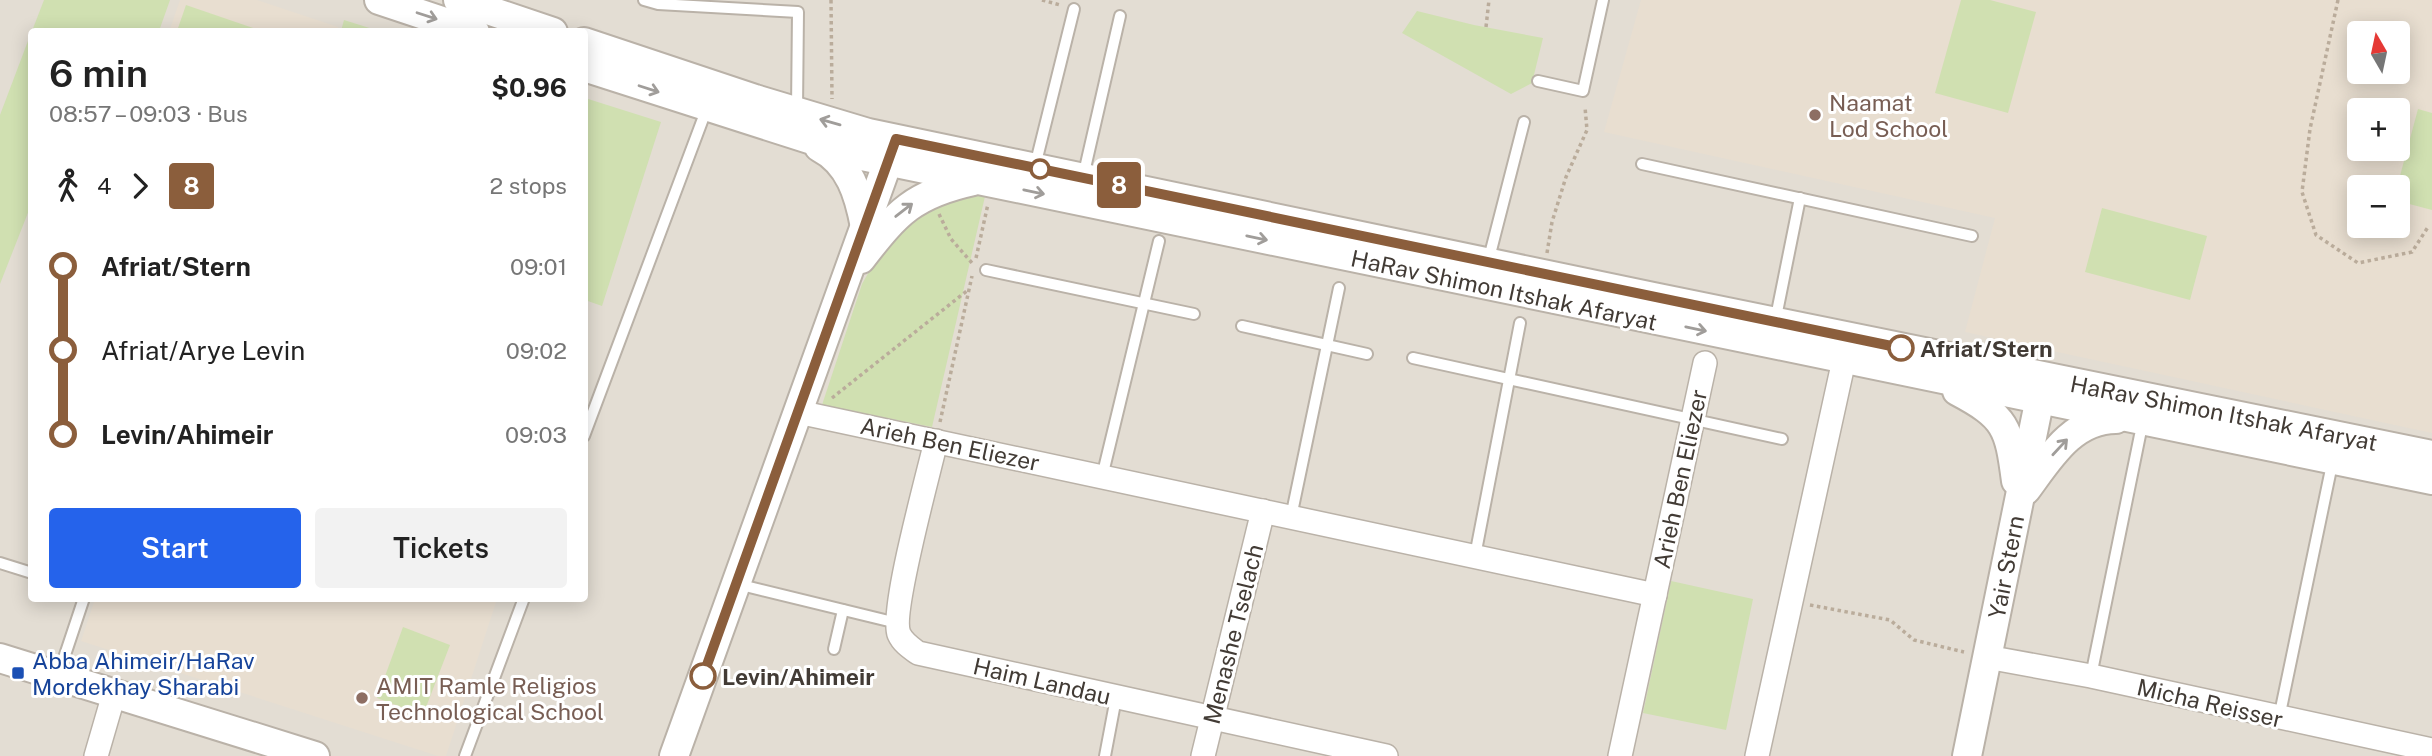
<!DOCTYPE html>
<meta charset="utf-8">
<style>
body{margin:0;font-family:"Public Sans",sans-serif;background:#f2f2f2;color:#222;height:100vh;display:flex;flex-direction:column;font-size:26px;white-space:nowrap}
*{box-sizing:border-box;margin:0}
p{font-size:23px;color:#767676}
.icon{flex:none;width:38px;height:38px;fill:none;stroke:currentColor;stroke-width:2;stroke-linecap:round;stroke-linejoin:round}
.map{position:relative;flex:1;overflow:hidden}
.details{position:absolute;left:28px;top:28px;width:560px;height:574px;display:flex;flex-direction:column;background:#fff;border-radius:7px;box-shadow:0 4px 18px #0003}
.details>*{flex:none}
.badge{padding:0 14px;border-radius:5px;font-size:24px;line-height:46px}
.needle{width:46px;rotate:351deg}
.fabs{position:absolute;left:2347px;top:21px;display:grid;gap:14px}
.fabs a{display:grid;place-items:center;width:63px;height:63px;border-radius:7px;background:#fff;box-shadow:0 4px 18px #0003;font-size:35px}
.map>.badge{position:absolute;translate:-50% -50%;box-shadow:0 0 0 4px #fff}
.legs{display:flex;align-items:center;gap:10px;height:77px;padding:0 21px;font-size:23px}
.legs p{margin-inline-start:auto}
.overview{display:flex;align-items:center;justify-content:space-between;height:119px;padding:0 21px}
h1{font-size:38px;font-weight:600;line-height:52px}
.cta{display:flex;gap:14px;margin-top:auto;padding:14px 21px}
.cta a{flex:1;height:80px;border-radius:7px;background:#2563eb;color:#fff;font-size:28px;font-weight:600;line-height:80px;text-align:center}
.cta a+a{background:#f2f2f2;color:#222}
ul{padding:0 21px;list-style:none}
li{display:flex;align-items:center;gap:24px;height:84px;font-size:26px}
li i{display:grid;place-items:center;width:10px;height:100%;margin:0 9px;background:currentColor}
li i::after{content:'';width:18px;height:18px;margin:-9px;border:5px solid;border-radius:50%;background:#fff}
li p{margin-inline-start:auto}
li:first-child i{background:linear-gradient(#0000 50%,currentColor 0)}
li:last-child i{background:linear-gradient(currentColor 50%,#0000 0)}
.map>svg:first-child{display:block}
.residential{fill:#e3ddd3;fill-rule:evenodd}
.education{fill:#e8ded0;fill-rule:evenodd}
.green{fill:#d0e0b1}
.lines{fill:none;stroke-linecap:round;stroke-linejoin:round}
.service-casing{stroke:#bab2a8;stroke-width:14}
.minor-casing{stroke:#bab2a8;stroke-width:26}
.tertiary-casing{stroke:#bab2a8;stroke-width:32}
.path{stroke:#baac9b;stroke-width:3.5;stroke-dasharray:3.5 3.5;stroke-linecap:butt}
.service{stroke:#fff;stroke-width:10}
.minor{stroke:#fff;stroke-width:23}
.tertiary{stroke:#fff;stroke-width:28}
.oneway{stroke:#a09d9a}
.line-1-casing{stroke:#fff;stroke-width:16}
.line-1{stroke:#8b5e3c;stroke-width:10}
.education-dot{fill:#8d6e63;stroke:#fff;stroke-width:2.5}
.stop-1-dot{fill:#fff;stroke:#8b5e3c;stroke-width:3.5}
.transit-dot{fill:#1a4fb4;stroke:#fff;stroke-width:2.5}
.labels{text-anchor:middle;dominant-baseline:central;stroke-width:6;stroke-linejoin:round;paint-order:stroke}
.education-label{font-size:23px;fill:#785e54;stroke:#fff;text-anchor:start}
.street-label{font-size:23px;fill:#423b35;stroke:#fff}
.stop-label{font-size:23px;font-weight:bold;fill:#423b35;stroke:#fff;text-anchor:start}
.transit-label{font-size:23px;fill:#164399;stroke:#fff;text-anchor:start}
</style>
<div class="map">
<svg width="2432" height="756" viewBox="0 0 2432 756">
<rect width="100%" height="100%" fill="#f0ebe5"/>
<!-- residential -->
<path class="residential" d="M0,0H2432V756H0ZM32,32H584V598H32ZM2359,33H2398V72H2359ZM2359,110H2398V149H2359ZM2359,187H2398V226H2359Z"/>
<!-- education -->
<g class="education">
<polygon points="180,0 257,0 338,27 337,32 169,32"/>
<path d="M1641,0H2432V433L1965,332L1995,218L1604,132ZM2359,33H2398V72H2359ZM2359,110H2398V149H2359ZM2359,187H2398V226H2359Z"/>
<polygon points="95,599 497,599 446,756 438,756 81,641"/>
</g>
<!-- green -->
<g class="green">
<polygon points="44,0 170,0 159,31 32,31"/>
<polygon points="1961,0 1990,0 2036,12 2008,113 1935,93"/>
<polygon points="186,5 262,31 177,31"/>
<polygon points="1417,11 1474,25 1543,38 1532,83 1511,94 1402,33"/>
<polygon points="344,20 379,31 341,31"/>
<polygon points="31,33 31,205 0,284 0,115"/>
<polygon points="585,98 661,122 602,306 585,300"/>
<polygon points="2418,109 2432,113 2432,210 2398,201 2397,187"/>
<polygon points="986,192 932,427 822,405 862,284 879,254 923,212 963,195"/>
<polygon points="2102,208 2207,236 2190,300 2085,272"/>
<polygon points="1671,581 1753,599 1726,730 1643,713"/>
<polygon points="403,627 450,645 423,715 377,698"/>
</g>
<g class="lines">
<defs>
<g id="service">
<polyline points="644,0 658,4 798,12 797,109"/>
<polyline points="1538,81 1583,91 1603,0"/>
<polyline points="1642,164 1972,236"/>
<polyline points="1035,166 1074,9"/>
<polyline points="1083,177 1120,16"/>
<polyline points="1488,262 1524,122"/>
<polyline points="986,270 1194,314"/>
<polyline points="1775,322 1800,198"/>
<polyline points="1242,326 1367,354"/>
<polyline points="1413,358 1782,439"/>
<polyline points="584,436 707,108"/>
<polyline points="1102,477 1159,241"/>
<polyline points="1291,517 1339,288"/>
<polyline points="1475,556 1520,323"/>
<polyline points="0,563 32,573"/>
<polyline points="737,584 897,623"/>
<polyline points="834,649 843,610"/>
<polyline points="59,673 84,598"/>
<polyline points="2091,676 2140,435"/>
<polyline points="2279,718 2331,469"/>
<polyline points="465,756 524,598"/>
<polyline points="1105,756 1116,698"/>
</g>
<g id="minor">
<polyline points="798,412 1655,595"/>
<path d="M936,441C929,472 890,612 899,634C903,643 911,648 918,653L1386,756"/>
<polyline points="1987,657 2091,676 2432,750"/>
<polyline points="96,756 114,694"/>
<polyline points="1203,756 1263,511"/>
<polyline points="1620,756 1705,363"/>
<polyline points="1757,756 1844,360"/>
</g>
<g id="tertiary">
<polyline points="379,0 475,32"/>
<polyline points="458,0 553,32"/>
<polyline points="584,42 755,99 868,133 1653,297 2432,455"/>
<polyline points="584,67 862,156 2432,480"/>
<path d="M819,147C850,163 859,195 865,227"/>
<path d="M861,259C897,212 914,194 973,181"/>
<path d="M1957,391C2006,417 2009,427 2016,481"/>
<path d="M2026,490C2049,459 2072,419 2116,419"/>
<polyline points="0,658 315,756"/>
<polyline points="674,756 894,145"/>
<polyline points="1967,756 2043,383"/>
</g>
</defs>
<!-- service casing -->
<use href="#service" class="service-casing"/>
<!-- minor casing -->
<use href="#minor" class="minor-casing"/>
<!-- tertiary casing -->
<use href="#tertiary" class="tertiary-casing"/>
<!-- path -->
<g class="path">
<polyline points="831,0 832,99"/>
<polyline points="1042,0 1060,5"/>
<polyline points="2338,0 2310,129 2302,192 2316,235 2358,263 2412,252 2428,227"/>
<polyline points="1486,27 1489,0"/>
<polyline points="939,214 951,239 972,263"/>
<polyline points="1547,253 1552,222 1566,177 1587,130 1585,107"/>
<polyline points="976,258 988,204"/>
<polyline points="832,398 968,290"/>
<polyline points="940,422 972,276"/>
<polyline points="1810,605 1890,620 1914,640 1964,652"/>
</g>
<!-- service -->
<use href="#service" class="service"/>
<!-- minor -->
<use href="#minor" class="minor"/>
<!-- tertiary -->
<use href="#tertiary" class="tertiary"/>
</g>
<!-- one-way arrows -->
<defs><path id="oneway-shaft" d="M-6 0H5M1.5-3L5.5 0L1.5 3" fill="none" stroke-width="1.6" stroke-linecap="round" stroke-linejoin="round" transform="scale(1.75)"/></defs>
<g class="oneway">
<use href="#oneway-shaft" transform="translate(427 16) rotate(18)"/>
<use href="#oneway-shaft" transform="translate(649 89) rotate(18)"/>
<use href="#oneway-shaft" transform="translate(830 122) rotate(-164)"/>
<use href="#oneway-shaft" transform="translate(1034 192) rotate(12)"/>
<use href="#oneway-shaft" transform="translate(904 210) rotate(-38)"/>
<use href="#oneway-shaft" transform="translate(1257 238) rotate(12)"/>
<use href="#oneway-shaft" transform="translate(1696 329) rotate(12)"/>
<use href="#oneway-shaft" transform="translate(2060 447) rotate(-47)"/>
</g>
<g class="lines">
<defs>
<polyline id="line-1" points="703,676 896,139 1901,348"/>
</defs>
<!-- line-1 casing -->
<use href="#line-1" class="line-1-casing"/>
<!-- line-1 -->
<use href="#line-1" class="line-1"/>
</g>
<!-- markers -->
<g class="education-dot">
<circle cx="1815" cy="115" r="7"/>
<circle cx="362" cy="698" r="7"/>
</g>
<g class="stop-1-dot">
<circle cx="1040" cy="169" r="9"/>
<circle cx="1901" cy="348" r="12"/>
<circle cx="703" cy="676" r="12"/>
</g>
<rect class="transit-dot" x="11" y="666" width="14" height="14" rx="3.5"/>
<g class="labels">
<!-- education labels -->
<g class="education-label">
<text x="1829" y="102">Naamat<tspan x="1829" dy="26">Lod School</tspan></text>
<text x="376" y="685">AMIT Ramle Religios<tspan x="376" dy="26">Technological School</tspan></text>
</g>
<!-- street labels -->
<g class="street-label">
<text transform="translate(1504 290) rotate(12)">HaRav Shimon Itshak Afaryat</text>
<text transform="translate(2224 413) rotate(11)">HaRav Shimon Itshak Afaryat</text>
<text transform="translate(950 444) rotate(12)">Arieh Ben Eliezer</text>
<text transform="translate(1680 479) rotate(-78)">Arieh Ben Eliezer</text>
<text transform="translate(2006 567) rotate(-79)">Yair Stern</text>
<text transform="translate(1233 634) rotate(-76)">Menashe Tselach</text>
<text transform="translate(1042 681) rotate(13)">Haim Landau</text>
<text transform="translate(2210 703) rotate(13)">Micha Reisser</text>
</g>
<!-- stop labels -->
<g class="stop-label">
<text x="1920" y="348">Afriat/Stern</text>
<text x="722" y="676">Levin/Ahimeir</text>
</g>
<!-- transit labels -->
<g class="transit-label">
<text x="32" y="660">Abba Ahimeir/HaRav<tspan x="32" dy="26">Mordekhay Sharabi</tspan></text>
</g>
</g>
</svg>
<div class="fabs">
<a><svg class="needle" viewBox="-14 -14 28 28"><path d="M0-13l5 13h-10z" fill="#e53935"/><path d="M0 13l5-13h-10z" fill="#767676"/></svg></a>
<a>+</a>
<a>−</a>
</div>
<b class="badge" style="left:1119px;top:185px;background:#8b5e3c;color:#fff">8</b>
<section class="details">
<div class="overview"><div><h1>6 min</h1><p>08:57 – 09:03 · Bus</p></div><b>$0.96</b></div>
<div class="legs"><svg class="icon" aria-label="walk" viewBox="0 0 24 24"><circle cx="13" cy="4" r="2"/><path d="M13 8l-2 6 4 7M11 14l-3 7M7 12l3-4h3l4 4"/></svg>4<svg class="icon" aria-label="forward" viewBox="0 0 24 24"><path d="M9 5l7 7-7 7"/></svg><b class="badge" style="background:#8b5e3c;color:#fff">8</b><p>2 stops</p></div>
<ul>
<li><i style="color:#8b5e3c"></i><b>Afriat/Stern</b><p>09:01</p></li>
<li><i style="color:#8b5e3c"></i><span>Afriat/Arye Levin</span><p>09:02</p></li>
<li><i style="color:#8b5e3c"></i><b>Levin/Ahimeir</b><p>09:03</p></li>
</ul>
<div class="cta"><a>Start</a><a>Tickets</a></div>
</section>
</div>
